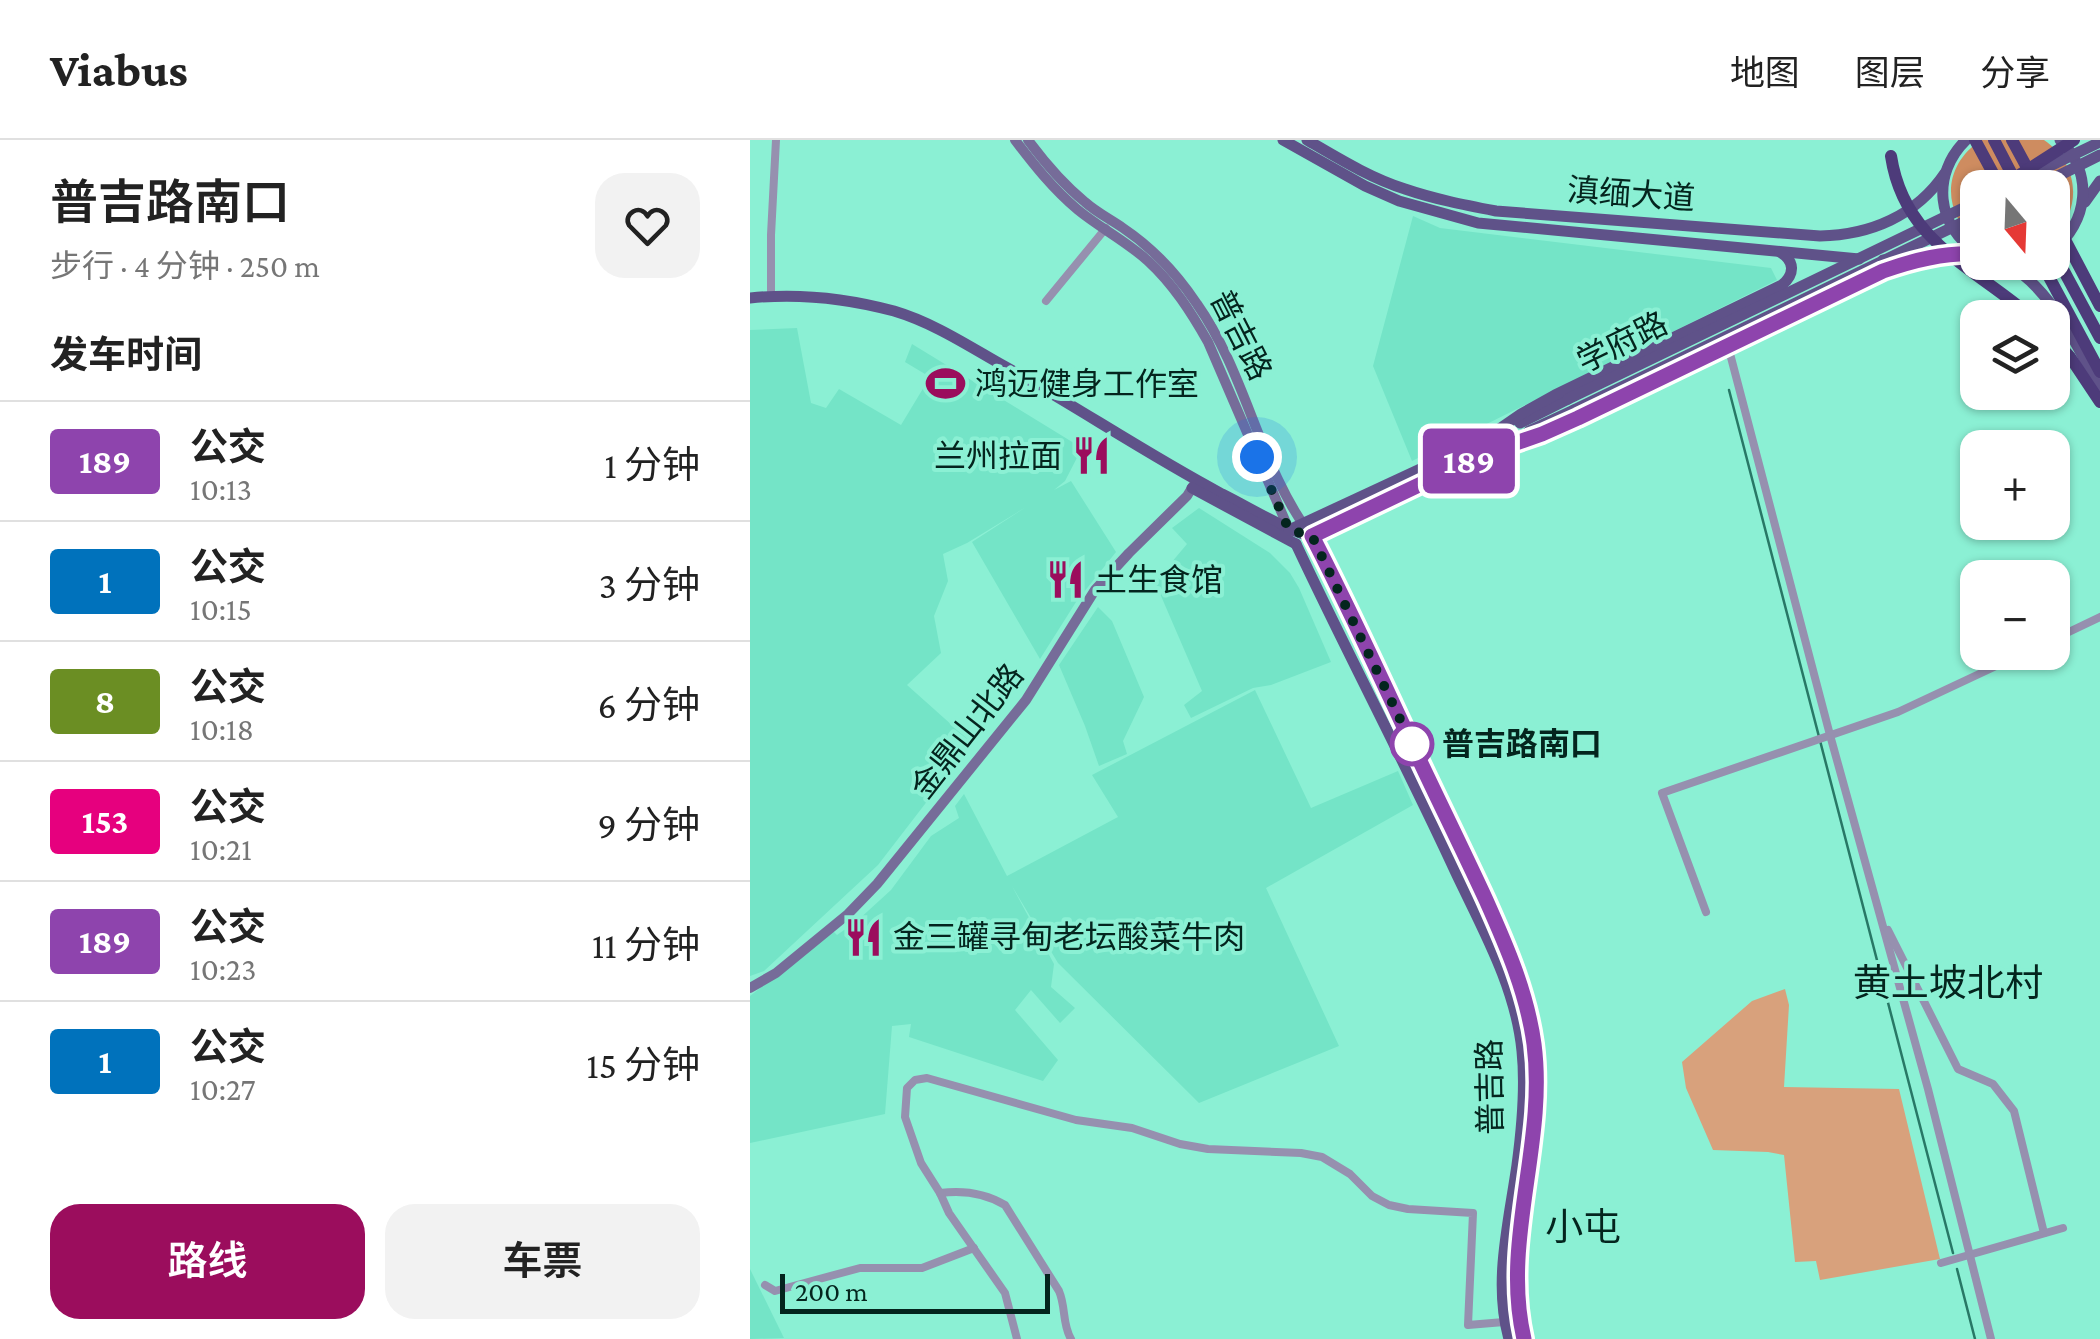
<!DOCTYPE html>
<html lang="zh">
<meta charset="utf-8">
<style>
body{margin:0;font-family:"Crimson Pro","Noto Sans SC",serif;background:#f2f2f2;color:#222;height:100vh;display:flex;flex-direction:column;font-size:38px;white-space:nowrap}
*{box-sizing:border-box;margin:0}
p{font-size:32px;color:#767676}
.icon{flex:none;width:55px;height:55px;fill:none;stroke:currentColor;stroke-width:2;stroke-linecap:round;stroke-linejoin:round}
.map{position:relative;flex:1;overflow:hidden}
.side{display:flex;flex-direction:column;background:#fff;width:750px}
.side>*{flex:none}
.badge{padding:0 20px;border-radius:8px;font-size:35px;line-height:65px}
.needle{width:65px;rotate:161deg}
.buttons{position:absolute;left:1210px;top:30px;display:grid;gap:20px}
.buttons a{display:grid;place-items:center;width:110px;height:110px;border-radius:20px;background:#fff;box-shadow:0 2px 8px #0004;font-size:50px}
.scale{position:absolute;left:30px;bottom:25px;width:270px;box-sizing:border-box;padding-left:10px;border:5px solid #04251e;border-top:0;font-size:28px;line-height:35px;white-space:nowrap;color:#04251e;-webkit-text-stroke:8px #8bf0d4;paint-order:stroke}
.you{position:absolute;width:50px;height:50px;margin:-25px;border:8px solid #fff;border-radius:50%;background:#1a73e8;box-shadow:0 0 0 15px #1a73e833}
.map>.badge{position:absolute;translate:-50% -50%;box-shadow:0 0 0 5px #fff}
h2{padding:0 50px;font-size:38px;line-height:90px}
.round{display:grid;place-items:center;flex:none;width:105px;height:105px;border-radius:30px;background:#f2f2f2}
.head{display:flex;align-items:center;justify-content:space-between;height:170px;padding:0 50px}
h1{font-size:48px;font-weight:600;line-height:75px}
.primary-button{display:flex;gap:20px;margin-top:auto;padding:20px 50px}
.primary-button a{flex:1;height:115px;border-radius:30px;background:#9b0d5d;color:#fff;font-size:40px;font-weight:600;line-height:115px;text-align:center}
.primary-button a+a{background:#f2f2f2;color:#222}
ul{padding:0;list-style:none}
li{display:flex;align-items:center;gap:30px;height:120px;padding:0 50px;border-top:2px solid #e0e0e0}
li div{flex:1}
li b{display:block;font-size:38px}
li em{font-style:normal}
li .badge{min-width:110px;font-weight:700;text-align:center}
header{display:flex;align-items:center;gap:60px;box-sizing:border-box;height:140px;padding:0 50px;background:#fff;border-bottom:2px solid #e0e0e0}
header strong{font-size:48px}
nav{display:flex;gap:55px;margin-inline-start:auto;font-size:35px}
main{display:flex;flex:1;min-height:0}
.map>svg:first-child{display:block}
.built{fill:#74e4c7}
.green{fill:#d8a17c}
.forest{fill:#ce8c60}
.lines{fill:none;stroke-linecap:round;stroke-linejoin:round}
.stream{stroke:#287866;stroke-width:2.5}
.street{stroke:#9690af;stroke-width:8}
.secondary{stroke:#766c99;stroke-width:10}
.primary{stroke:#5f5289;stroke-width:11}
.highway{stroke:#4d3b7a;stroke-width:12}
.primary-bridge{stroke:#5f5289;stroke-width:11}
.highway-bridge{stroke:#4d3b7a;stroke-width:12}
.line-casing{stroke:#fff;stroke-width:22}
.line{stroke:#8e44ad;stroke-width:15}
.walk{stroke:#04251e;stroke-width:10;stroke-dasharray:0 18}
.stop-dot{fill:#fff;stroke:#8e44ad;stroke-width:5}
.labels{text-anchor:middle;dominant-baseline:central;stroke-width:8;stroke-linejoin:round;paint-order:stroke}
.street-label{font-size:32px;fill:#04251e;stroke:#8bf0d4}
.poi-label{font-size:32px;fill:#04251e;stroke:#8bf0d4;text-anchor:start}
.stop-label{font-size:32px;font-weight:bold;fill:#04251e;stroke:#8bf0d4;text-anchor:start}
.quarter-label{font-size:38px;fill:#04251e;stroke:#8bf0d4}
</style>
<header>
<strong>Viabus</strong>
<nav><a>地图</a><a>图层</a><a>分享</a></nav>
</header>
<main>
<section class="side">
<div class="head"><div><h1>普吉路南口</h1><p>步行 · 4 分钟 · 250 m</p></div><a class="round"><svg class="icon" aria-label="heart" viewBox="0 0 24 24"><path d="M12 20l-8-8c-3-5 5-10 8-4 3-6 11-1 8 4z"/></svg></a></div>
<h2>发车时间</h2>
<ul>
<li><span class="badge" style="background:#8e44ad;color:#fff">189</span><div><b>公交</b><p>10:13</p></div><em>1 分钟</em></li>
<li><span class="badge" style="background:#0072bc;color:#fff">1</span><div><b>公交</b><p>10:15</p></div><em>3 分钟</em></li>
<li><span class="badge" style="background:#6b8e23;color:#fff">8</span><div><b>公交</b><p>10:18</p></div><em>6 分钟</em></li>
<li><span class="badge" style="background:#e6007e;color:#fff">153</span><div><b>公交</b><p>10:21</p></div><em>9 分钟</em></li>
<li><span class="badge" style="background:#8e44ad;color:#fff">189</span><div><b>公交</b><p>10:23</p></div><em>11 分钟</em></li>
<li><span class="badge" style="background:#0072bc;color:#fff">1</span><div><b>公交</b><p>10:27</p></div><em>15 分钟</em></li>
</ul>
<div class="primary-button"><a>路线</a><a>车票</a></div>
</section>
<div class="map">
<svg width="1350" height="1199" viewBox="0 0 1350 1199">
<rect width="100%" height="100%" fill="#8bf0d4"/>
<!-- built -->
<g class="built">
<polygon points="663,76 690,88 1021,128 1027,140 662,321 623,226"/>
<polygon points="47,188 61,263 76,268 89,249 151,285 180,237 155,222 162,204 332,308 315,341 304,350 321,341 366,412 326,462 290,519 222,402 276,367 217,403 193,414 198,441 184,476 191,513 157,545 222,603 128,725 14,831 0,836 0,190"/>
<polygon points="449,368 520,413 540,433 549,448 581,522 521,545 503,548 441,578 434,565 452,551 405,442 437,404 422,388"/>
<polygon points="348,467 362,481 394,557 373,601 377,614 349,626 335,586 309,525"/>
<polygon points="505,550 561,668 648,631 663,665 516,748 589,906 449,963 308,823 262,746 304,824 301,847 325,868 310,883 281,850 265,870 308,920 293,941 159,897 161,884 142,886 135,974 0,1003 0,856 83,791 87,795 107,781 141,750 181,696 209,678 205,666 214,654 257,736 368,677 342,635"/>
<polygon points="0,1129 34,1198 0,1199"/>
</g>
<!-- green -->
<polygon class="green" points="1035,849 1039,865 1034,947 1149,949 1190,1119 1070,1140 1066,1121 1045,1122 1034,1015 1018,1012 963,1010 936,948 932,922 1002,861"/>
<!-- forest -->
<path class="forest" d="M1231,0H1294C1329,24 1333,68 1303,98L1302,48H1228V103C1192,73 1191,27 1231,0Z"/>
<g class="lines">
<!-- stream -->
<g class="stream">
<polyline points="979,250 1203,1113"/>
<polyline points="1207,1129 1225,1199"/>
</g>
<!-- street -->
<g class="street">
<polyline points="21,156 21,95 26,0"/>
<polyline points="296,161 356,88"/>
<polyline points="978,206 1080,595 1178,949 1241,1199"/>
<polyline points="1302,500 1350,477"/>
<polyline points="956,772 912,653 1148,572 1276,512"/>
<polyline points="1138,790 1208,929 1243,944 1264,971 1294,1093"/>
<path d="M190,1053C213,1050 235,1053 255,1065L309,1151C316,1167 312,1184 321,1199"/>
<polyline points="1191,1123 1313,1088"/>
<polyline points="15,1145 25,1151 110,1128 172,1128 224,1108"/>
<polyline points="267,1199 255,1153 199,1073 190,1053 171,1023 155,977 157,948 165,940 177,938 326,980 382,988 430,1004 458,1009 551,1013 572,1017 600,1034 622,1056 639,1065 658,1069 723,1073 718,1185 754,1182"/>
</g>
<!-- secondary -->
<g class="secondary">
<path d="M265,0C284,25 303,49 328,70C350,88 376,101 398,121C423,144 441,172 458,202L540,392"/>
<path d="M278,0C295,23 313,44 335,62C346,72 360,79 373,88C403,108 427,134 447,164C497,235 509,327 562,397"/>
<polyline points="0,848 26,833 98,774 127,744 276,560 345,450 379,413 437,356 445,343"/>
</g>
<!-- primary -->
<g class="primary">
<polyline points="533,0 615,46 649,61 728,83 1109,119"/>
<path d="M557,0C588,18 620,38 655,49C684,59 715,65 746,71L1070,96C1120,95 1166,76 1195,33"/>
<path d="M1216,0C1181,34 1186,87 1228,113"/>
<polyline points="1335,62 1350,41"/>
<path d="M1302,111C1339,82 1344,33 1310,0"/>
<polyline points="1133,120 1174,118"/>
<path d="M1256,123C1302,149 1326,204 1350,249"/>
<path d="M0,158C49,153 96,158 144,171C181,182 214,203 247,222C323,264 395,313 472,354C502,369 530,387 562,397"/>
<polyline points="770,283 818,259"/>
<polyline points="779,291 824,270"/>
<path d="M729,303L771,274L805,255L1032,145C1045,134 1045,121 1030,112"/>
<path d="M734,313L784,297L828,278L1133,131C1163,119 1195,111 1228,114"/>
<polyline points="442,348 546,404"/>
<polyline points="539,390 735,299"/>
<path d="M562,397C605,480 644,566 684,650C722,729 772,817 784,904C797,1003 751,1101 774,1199"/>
<polyline points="559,398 740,310"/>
<path d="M546,404C598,515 655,622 706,733C733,790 766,848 772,911C776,949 772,988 767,1025C759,1082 743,1142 759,1199"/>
</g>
<!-- highway -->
<polyline class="highway" points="1302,197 1320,217 1350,262"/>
<!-- primary-bridge -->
<g class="primary-bridge">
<polyline points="1273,39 1350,2"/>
<polyline points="1284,48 1350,15"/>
<polyline points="818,259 1228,61"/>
<polyline points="824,270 1228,75"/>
</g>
<!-- highway-bridge -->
<g class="highway-bridge">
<polyline points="1225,0 1251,48"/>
<polyline points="1244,0 1269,48"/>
<polyline points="1262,0 1288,48"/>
<path d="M1141,16C1154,102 1224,127 1283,178"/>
<polyline points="1249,48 1324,0"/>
<polyline points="1302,75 1350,166"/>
<polyline points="1302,109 1350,198"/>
<polyline points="1291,122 1350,232"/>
</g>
</g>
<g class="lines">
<defs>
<path id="line" d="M774,1199C751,1101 797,1003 784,904C777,853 757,807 736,760C717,719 697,678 677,636C639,556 603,475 562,396L734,314L792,294L828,278L1133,131C1164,120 1195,112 1228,114"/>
</defs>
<!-- line casing -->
<use href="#line" class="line-casing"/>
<!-- line -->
<use href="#line" class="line"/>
<!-- walk -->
<polyline class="walk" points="507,317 539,390 562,396 662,604"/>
</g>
<!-- icons -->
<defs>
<symbol id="stadium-bare" viewBox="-9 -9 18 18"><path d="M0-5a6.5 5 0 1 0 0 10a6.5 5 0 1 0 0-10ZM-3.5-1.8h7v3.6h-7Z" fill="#9b0d5d" stroke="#8bf0d4" stroke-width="2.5" paint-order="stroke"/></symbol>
<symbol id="restaurant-bare" viewBox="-9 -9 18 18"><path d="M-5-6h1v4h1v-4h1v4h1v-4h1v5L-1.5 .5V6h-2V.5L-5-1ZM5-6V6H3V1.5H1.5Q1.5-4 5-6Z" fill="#9b0d5d" stroke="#8bf0d4" stroke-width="2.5" paint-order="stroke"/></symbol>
</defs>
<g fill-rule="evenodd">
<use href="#stadium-bare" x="168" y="216" width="55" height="55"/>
<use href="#restaurant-bare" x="314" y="288" width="55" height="55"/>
<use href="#restaurant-bare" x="288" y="412" width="55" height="55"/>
<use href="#restaurant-bare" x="86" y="770" width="55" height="55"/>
</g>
<!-- markers -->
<circle class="stop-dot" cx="662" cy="604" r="20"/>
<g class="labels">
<!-- street labels -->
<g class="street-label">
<text transform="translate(881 54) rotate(4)">滇缅大道</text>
<text transform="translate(491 195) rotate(63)">普吉路</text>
<text transform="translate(872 202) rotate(-26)">学府路</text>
<text transform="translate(217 591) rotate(-52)">金鼎山北路</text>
<text transform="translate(740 947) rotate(-91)">普吉路</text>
</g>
<!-- poi labels -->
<g class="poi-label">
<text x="225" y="244">鸿迈健身工作室</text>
<text x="312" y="316" text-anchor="end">兰州拉面</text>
<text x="345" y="440">土生食馆</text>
<text x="143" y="797">金三罐寻甸老坛酸菜牛肉</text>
</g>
<!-- stop labels -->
<g class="stop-label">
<text x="692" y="604">普吉路南口</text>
</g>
<!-- quarter labels -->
<g class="quarter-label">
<text x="1198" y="843">黄土坡北村</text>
<text x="833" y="1087">小屯</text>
</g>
</g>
</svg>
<div class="buttons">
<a><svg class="needle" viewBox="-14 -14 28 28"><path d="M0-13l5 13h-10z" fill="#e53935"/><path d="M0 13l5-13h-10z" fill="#767676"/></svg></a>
<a><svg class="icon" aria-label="layers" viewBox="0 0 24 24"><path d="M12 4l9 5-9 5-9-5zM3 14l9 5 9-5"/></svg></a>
<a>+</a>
<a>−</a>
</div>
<div class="scale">200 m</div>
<div class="you" style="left:507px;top:317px"></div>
<b class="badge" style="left:719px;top:321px;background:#8e44ad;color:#fff">189</b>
</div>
</main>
